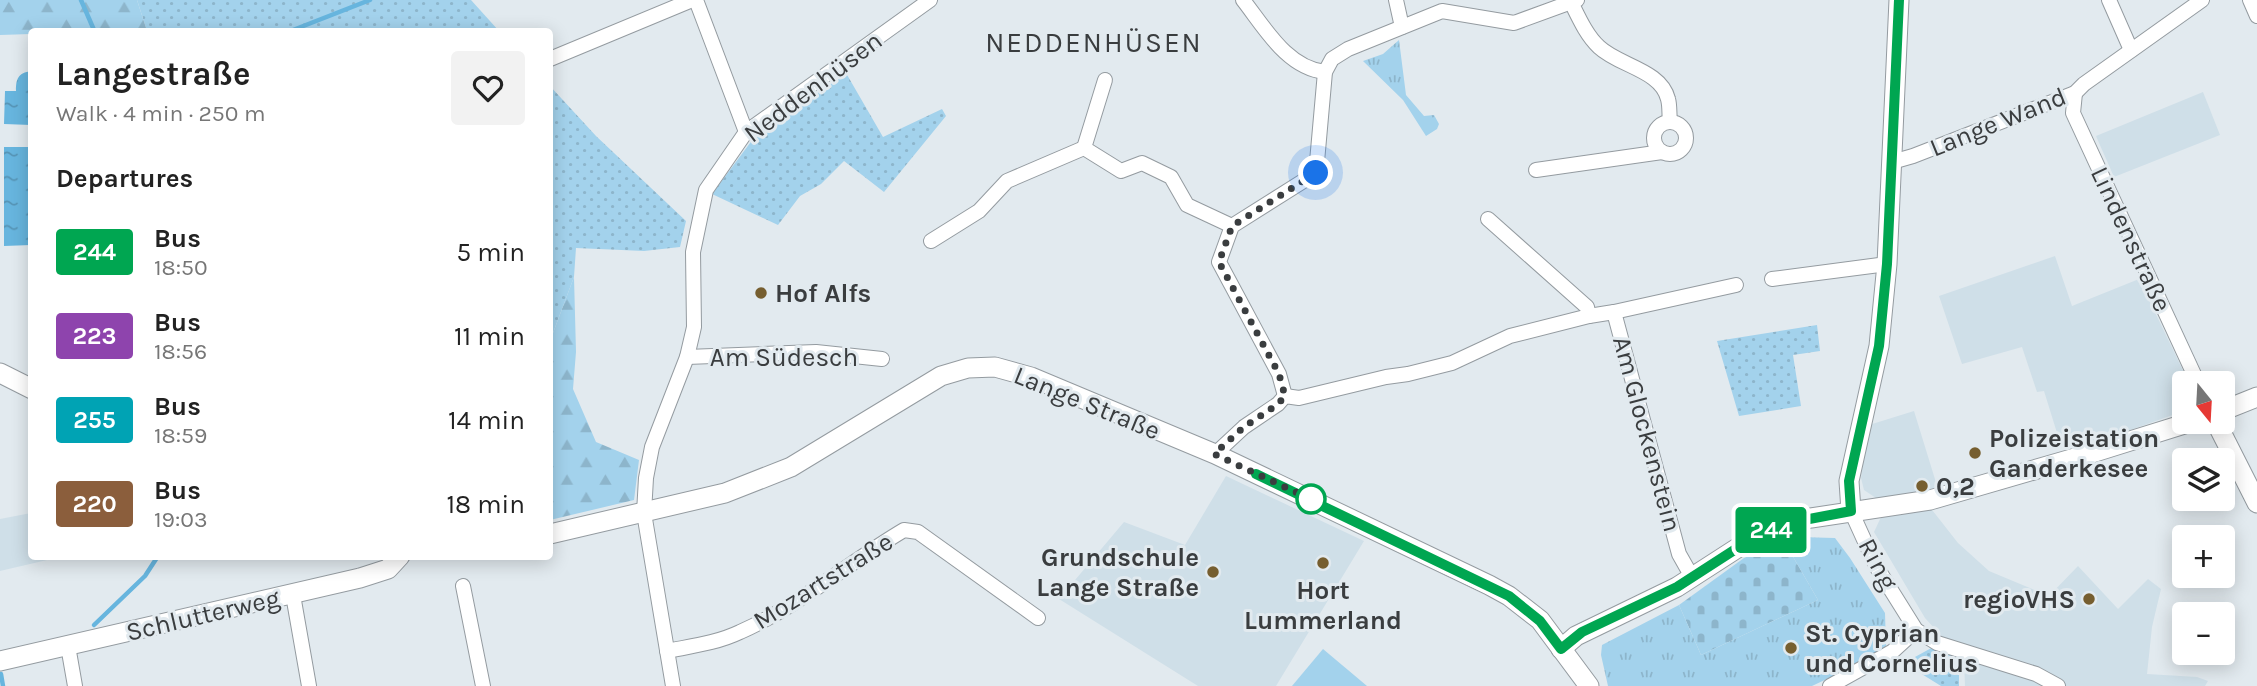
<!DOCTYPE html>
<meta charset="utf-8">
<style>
body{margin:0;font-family:Karla,sans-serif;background:#f2f2f2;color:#222;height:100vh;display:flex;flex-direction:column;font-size:26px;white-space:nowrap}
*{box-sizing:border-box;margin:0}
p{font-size:23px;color:#767676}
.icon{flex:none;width:38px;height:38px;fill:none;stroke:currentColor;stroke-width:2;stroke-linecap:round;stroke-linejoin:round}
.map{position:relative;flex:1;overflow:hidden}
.details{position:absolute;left:28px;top:28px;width:525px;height:532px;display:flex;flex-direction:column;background:#fff;border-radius:7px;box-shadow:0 4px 18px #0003}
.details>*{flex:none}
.badge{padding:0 14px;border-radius:5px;font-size:24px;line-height:46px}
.needle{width:46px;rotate:162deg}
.fabs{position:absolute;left:2172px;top:371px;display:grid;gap:14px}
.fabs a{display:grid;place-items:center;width:63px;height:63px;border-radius:7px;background:#fff;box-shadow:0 4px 18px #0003;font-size:35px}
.you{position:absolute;width:35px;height:35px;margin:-18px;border:5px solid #fff;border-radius:50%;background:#1a73e8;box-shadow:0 0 0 10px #1a73e833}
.map>.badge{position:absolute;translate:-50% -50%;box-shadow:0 0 0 4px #fff}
h2{padding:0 28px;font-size:26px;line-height:63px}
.round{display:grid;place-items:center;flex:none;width:74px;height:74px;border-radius:7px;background:#f2f2f2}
.overview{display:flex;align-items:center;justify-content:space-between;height:119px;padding:0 28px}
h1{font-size:33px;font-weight:700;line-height:52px}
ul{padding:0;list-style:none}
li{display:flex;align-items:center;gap:21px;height:84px;padding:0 28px}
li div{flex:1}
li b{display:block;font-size:26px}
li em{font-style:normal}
li .badge{min-width:77px;font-weight:700;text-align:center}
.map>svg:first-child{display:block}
.built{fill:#cfdfe8}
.grass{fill:url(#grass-dots)}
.forest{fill:url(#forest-firs)}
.cemetery{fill:url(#cemetery-stones)}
.park{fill:url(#park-tufts)}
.pitch{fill:#a3d2ec}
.water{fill:url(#water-ripples)}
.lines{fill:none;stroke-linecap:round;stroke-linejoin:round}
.stream{stroke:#67b5de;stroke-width:4.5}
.street-casing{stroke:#949ba0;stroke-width:16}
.secondary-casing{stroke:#949ba0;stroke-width:21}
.street{stroke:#fff;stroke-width:14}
.secondary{stroke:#fff;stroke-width:19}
.line-casing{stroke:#fff;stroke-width:16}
.line{stroke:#00a651;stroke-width:10}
.walk{stroke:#3a3d3f;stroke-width:7;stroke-dasharray:0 12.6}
.poi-dot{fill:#765e2f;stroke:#e2eaef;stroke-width:2.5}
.stop-dot{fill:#fff;stroke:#00a651;stroke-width:3.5}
.labels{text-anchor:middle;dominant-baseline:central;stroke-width:6;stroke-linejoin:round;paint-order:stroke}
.street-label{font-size:26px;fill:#3a3d3f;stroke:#e2eaef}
.poi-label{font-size:26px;font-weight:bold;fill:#3a3d3f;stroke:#e2eaef;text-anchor:start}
.neighbourhood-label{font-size:28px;letter-spacing:2px;fill:#3a3d3f;stroke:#e2eaef}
</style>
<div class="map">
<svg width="2257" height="686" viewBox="0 0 2257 686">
<defs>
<pattern id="grass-dots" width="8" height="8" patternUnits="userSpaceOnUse" patternTransform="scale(1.75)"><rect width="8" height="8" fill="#a3d2ec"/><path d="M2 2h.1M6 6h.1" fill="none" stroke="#8db5cb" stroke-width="1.8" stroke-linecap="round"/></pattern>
<pattern id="forest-firs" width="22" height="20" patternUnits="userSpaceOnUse" patternTransform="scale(1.75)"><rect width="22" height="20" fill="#a3d2ec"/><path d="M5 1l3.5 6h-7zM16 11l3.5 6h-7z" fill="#8db5cb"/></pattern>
<pattern id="cemetery-stones" width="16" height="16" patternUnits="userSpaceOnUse" patternTransform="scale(1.75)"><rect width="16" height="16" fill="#a3d2ec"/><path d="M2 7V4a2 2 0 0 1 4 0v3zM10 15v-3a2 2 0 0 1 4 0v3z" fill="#8db5cb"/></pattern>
<pattern id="park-tufts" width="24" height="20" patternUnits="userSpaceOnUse" patternTransform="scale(1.75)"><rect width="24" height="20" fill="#a3d2ec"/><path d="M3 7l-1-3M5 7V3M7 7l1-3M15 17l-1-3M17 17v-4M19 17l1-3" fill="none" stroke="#8db5cb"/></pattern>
<pattern id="water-ripples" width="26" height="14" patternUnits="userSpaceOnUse" patternTransform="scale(1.75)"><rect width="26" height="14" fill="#67b5de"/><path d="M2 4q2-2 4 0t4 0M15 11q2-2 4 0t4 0" fill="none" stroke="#5694b5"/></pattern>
</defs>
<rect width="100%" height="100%" fill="#e2eaef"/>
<!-- built -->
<g class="built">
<polygon points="2203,92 2220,135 2114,177 2096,136"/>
<polygon points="2055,256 2072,306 2139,279 2189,383 2184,383 2184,411 2116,435 2062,449 2044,391 2037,392 2022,347 1962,364 1939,296"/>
<polygon points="1914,411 1938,489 1929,506 1958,543 1989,571 2049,596 2078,566 2118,609 2148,579 2161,589 2152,627 2147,674 2197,677 2208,681 2205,686 1965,686 1964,661 1925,618 1874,532 1882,515 1879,500 1864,490 1861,478 1869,425"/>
<polygon points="1226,476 1364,541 1276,686 1198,686 1059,599 1124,522 1185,545"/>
<polygon points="31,513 32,556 60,557 0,571 0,519"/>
</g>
<!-- grass -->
<g class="grass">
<polygon points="137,0 471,0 499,31 147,31"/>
<polygon points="846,73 883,137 942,109 946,116 884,192 844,161 821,184 800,196 778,225 712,194 753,139"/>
<polygon points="550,86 596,136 686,221 680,247 644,251 576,248 574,277 550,341"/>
<polygon points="1817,325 1820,351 1793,355 1801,406 1739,416 1717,341"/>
<polygon points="1935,646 1951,651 1959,659 1959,686 1941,686 1904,663"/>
</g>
<!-- forest -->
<g class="forest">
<polygon points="0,0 137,0 147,31 32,32 31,34 0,35"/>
<polygon points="574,277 576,352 573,389 596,442 639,460 634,500 550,520 550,341"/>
</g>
<!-- cemetery -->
<polygon class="cemetery" points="1784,541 1818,600 1701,655 1679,605 1744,558"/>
<!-- park -->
<g class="park">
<polygon points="1399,40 1406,95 1424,116 1434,115 1439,124 1437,129 1426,136 1403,100 1363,61 1383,54"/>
<polygon points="1798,537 1835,538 1850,558 1885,613 1886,646 1848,669 1812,686 1608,686 1601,655 1602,645 1679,605 1701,655 1818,600 1784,541"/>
</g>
<!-- pitch -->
<polygon class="pitch" points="1323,649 1367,686 1292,686"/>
<!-- water -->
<g class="water">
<path d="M31,71V125L4,124L5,91H16C16,79 18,73 31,71Z"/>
<polygon points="4,147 31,147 31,245 4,246"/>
</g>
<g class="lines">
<!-- stream -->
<g class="stream">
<polyline points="81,0 94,30 159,32"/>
<polyline points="288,32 370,0"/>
<polyline points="94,625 145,576 158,556"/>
<polyline points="1,674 3,686"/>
</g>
<defs>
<g id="street">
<polyline points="696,0 746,132"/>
<path d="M1243,0C1265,28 1287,68 1325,72"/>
<polyline points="1396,0 1402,27"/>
<path d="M1570,0C1578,16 1586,35 1599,47C1619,66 1661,70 1668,99C1670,106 1669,114 1670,122"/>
<polyline points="2109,0 2131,50"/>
<polyline points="2250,0 2257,16"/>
<polyline points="550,59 692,0"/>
<polyline points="1105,80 1084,148 1121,171 1142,163 1171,177 1187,205 1232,226"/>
<polyline points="2075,93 2073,113 2198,383"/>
<circle cx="1670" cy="138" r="16"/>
<polyline points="1892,162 1913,156 2075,93 2084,84 2202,0"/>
<polyline points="1536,170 1662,152"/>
<polyline points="1488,219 1587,307 1589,316"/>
<polyline points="931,241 979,211 1007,181 1084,148"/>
<polyline points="1772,279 1887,264"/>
<polyline points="1614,312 1736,285"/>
<polyline points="687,357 816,352 882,359"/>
<polyline points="1285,396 1279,374 1219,262 1232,226 1316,173 1325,72 1332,59 1348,49 1442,11 1514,23 1577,0"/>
<polyline points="1215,454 1244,427 1278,404 1285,396 1299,398 1386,377 1408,374 1452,363 1510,336 1589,316 1614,312 1679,554 1692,577"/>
<polyline points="1851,511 1876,566 1916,630 1937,643 2036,674 2058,686"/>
<polyline points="463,586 483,686"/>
<polyline points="293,595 309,686"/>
<polyline points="68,646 75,686"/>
<path d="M667,651C692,646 717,643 740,632C799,606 848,563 904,530L918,532L1038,618"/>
<polyline points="673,686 644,513 646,478 652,447 687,357 694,327 693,252 706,190 746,132 930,0"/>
<polyline points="1830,686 1893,651 1916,630"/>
</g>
<g id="secondary">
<polyline points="0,373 32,389"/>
<polyline points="2222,411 2257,397"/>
<polyline points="2216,422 2257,503"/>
<polyline points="1851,511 1849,481 1879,346 1887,264 1899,0"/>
<polyline points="550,534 725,493 791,467 941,376 968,368 995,367 1031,377 1215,454 1489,585 1509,596 1540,620 1589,686"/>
<polyline points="1561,649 1576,636 1677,587 1756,536 1783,524 1811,518 1930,500 2082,456 2191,422"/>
<polyline points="0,661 360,578 388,569 400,556"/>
</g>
</defs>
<!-- street casing -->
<use href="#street" class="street-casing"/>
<!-- secondary casing -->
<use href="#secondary" class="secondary-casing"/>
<!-- street -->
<use href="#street" class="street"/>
<!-- secondary -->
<use href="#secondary" class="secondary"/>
</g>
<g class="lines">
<defs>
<polyline id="line" points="1256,474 1509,596 1540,621 1561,649 1582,632 1677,587 1756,536 1783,524 1851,511 1849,481 1879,346 1887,264 1899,0"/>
</defs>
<!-- line casing -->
<use href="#line" class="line-casing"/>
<!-- line -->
<use href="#line" class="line"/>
<!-- walk -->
<polyline class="walk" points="1311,499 1315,501 1214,454 1244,427 1278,404 1285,396 1279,374 1219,262 1232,226 1316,173"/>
</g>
<!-- markers -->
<g class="poi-dot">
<circle cx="761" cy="293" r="7"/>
<circle cx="1975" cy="453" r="7"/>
<circle cx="1922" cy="486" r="7"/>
<circle cx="1323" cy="563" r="7"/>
<circle cx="1213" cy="572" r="7"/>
<circle cx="2089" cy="599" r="7"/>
<circle cx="1791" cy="648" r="7"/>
</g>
<circle class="stop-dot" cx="1311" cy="499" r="14"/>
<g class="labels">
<!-- street labels -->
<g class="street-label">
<text transform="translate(813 87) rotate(-37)">Neddenhüsen</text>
<text transform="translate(1998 122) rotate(-22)">Lange Wand</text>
<text transform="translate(2131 239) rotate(65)">Lindenstraße</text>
<text x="784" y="357">Am Südesch</text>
<text transform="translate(1087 403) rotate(22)">Lange Straße</text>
<text transform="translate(1647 434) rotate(75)">Am Glockenstein</text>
<text transform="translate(1878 564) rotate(62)">Ring</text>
<text transform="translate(823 581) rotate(-32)">Mozartstraße</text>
<text transform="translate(203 615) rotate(-13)">Schlutterweg</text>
</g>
<!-- poi labels -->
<g class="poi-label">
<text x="775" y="293">Hof Alfs</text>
<text x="1989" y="438">Polizeistation<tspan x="1989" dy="30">Ganderkesee</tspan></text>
<text x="1936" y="486">0,2</text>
<text x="1199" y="557" text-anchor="end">Grundschule<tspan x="1199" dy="30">Lange Straße</tspan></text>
<text x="1323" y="590" text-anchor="middle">Hort<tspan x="1323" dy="30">Lummerland</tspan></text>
<text x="2075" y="599" text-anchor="end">regioVHS</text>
<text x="1805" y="633">St. Cyprian<tspan x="1805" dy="30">und Cornelius</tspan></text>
</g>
<!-- neighbourhood labels -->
<g class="neighbourhood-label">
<text x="1094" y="42">NEDDENHÜSEN</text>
</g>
</g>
</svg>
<div class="fabs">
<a><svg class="needle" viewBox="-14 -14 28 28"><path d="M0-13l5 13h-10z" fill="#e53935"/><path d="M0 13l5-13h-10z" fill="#767676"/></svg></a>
<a><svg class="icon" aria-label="layers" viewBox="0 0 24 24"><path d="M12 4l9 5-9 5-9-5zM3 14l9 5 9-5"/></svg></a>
<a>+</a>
<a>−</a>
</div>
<div class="you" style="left:1316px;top:173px"></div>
<b class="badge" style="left:1771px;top:530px;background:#00a651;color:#fff">244</b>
<section class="details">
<div class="overview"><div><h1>Langestraße</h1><p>Walk · 4 min · 250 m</p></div><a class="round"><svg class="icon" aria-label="heart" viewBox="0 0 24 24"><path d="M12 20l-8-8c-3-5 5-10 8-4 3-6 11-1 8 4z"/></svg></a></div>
<h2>Departures</h2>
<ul>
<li><span class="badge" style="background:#00a651;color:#fff">244</span><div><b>Bus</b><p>18:50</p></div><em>5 min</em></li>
<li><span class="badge" style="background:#8e44ad;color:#fff">223</span><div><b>Bus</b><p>18:56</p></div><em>11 min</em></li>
<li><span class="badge" style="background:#00a3b4;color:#fff">255</span><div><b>Bus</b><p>18:59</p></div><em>14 min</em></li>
<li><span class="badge" style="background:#8b5e3c;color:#fff">220</span><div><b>Bus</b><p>19:03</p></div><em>18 min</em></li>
</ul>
</section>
</div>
